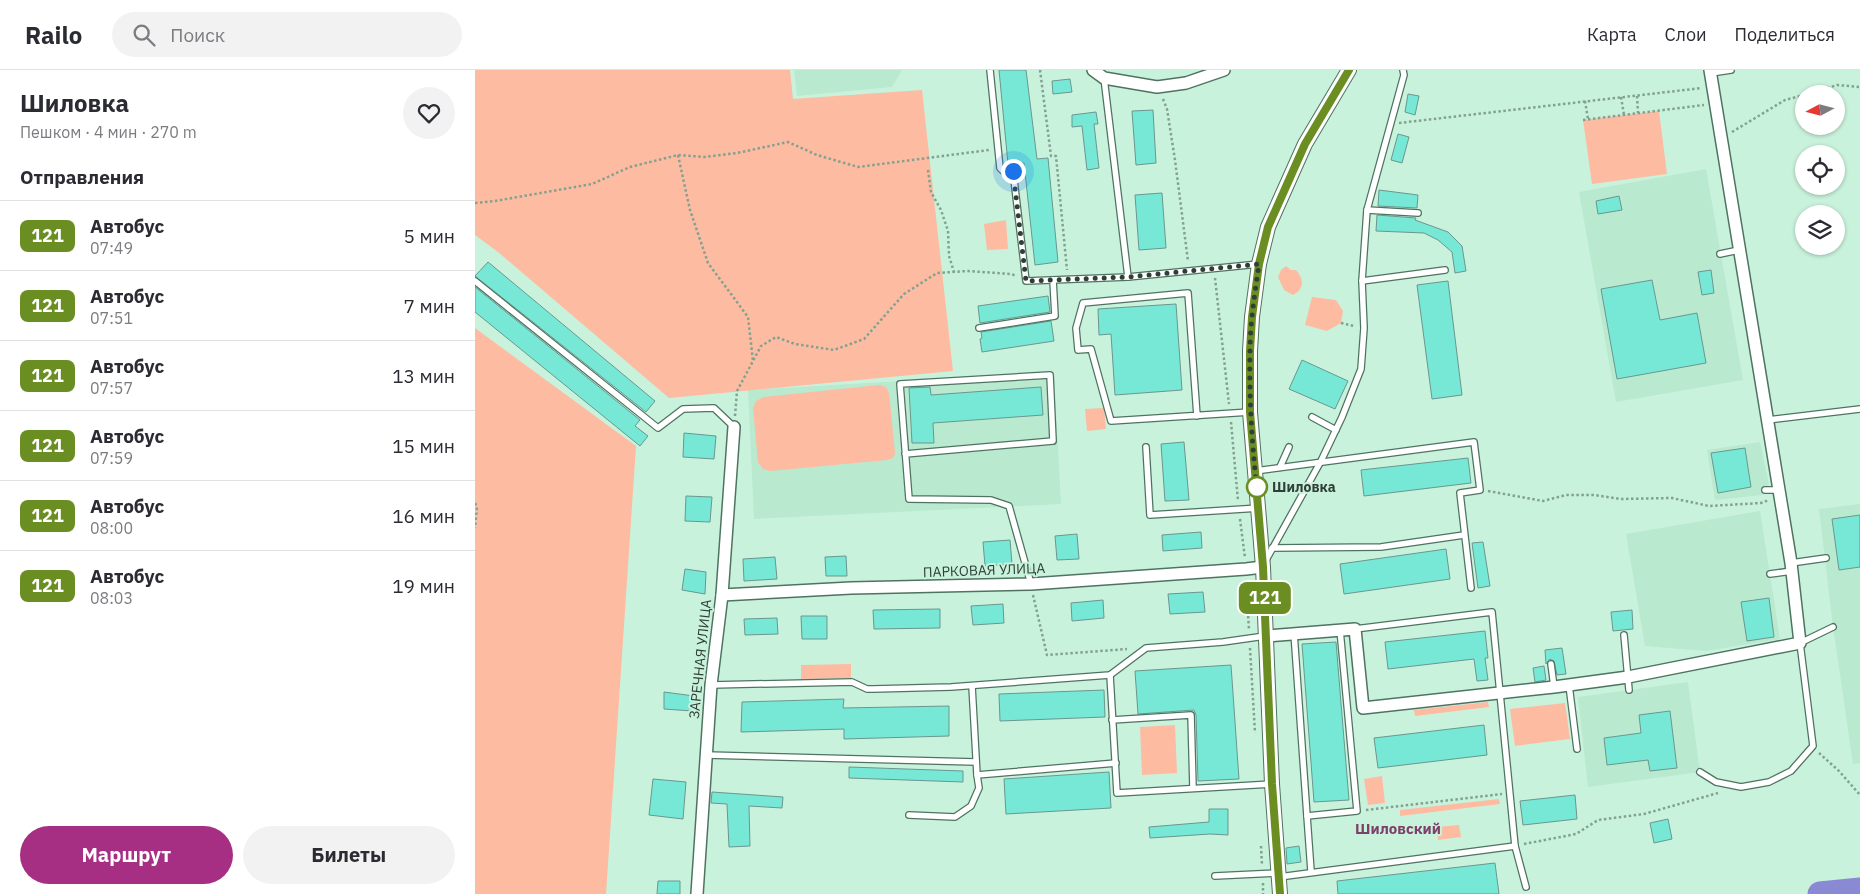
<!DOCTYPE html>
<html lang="ru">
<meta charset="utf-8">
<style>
body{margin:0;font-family:"IBM Plex Sans",sans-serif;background:#f2f2f3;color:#2b2b33;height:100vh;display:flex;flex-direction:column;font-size:19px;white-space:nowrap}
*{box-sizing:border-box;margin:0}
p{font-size:16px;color:#7c7c81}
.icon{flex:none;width:28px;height:28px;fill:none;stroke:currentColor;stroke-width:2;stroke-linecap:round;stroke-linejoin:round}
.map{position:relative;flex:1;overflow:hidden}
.side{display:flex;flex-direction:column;background:#fff;width:475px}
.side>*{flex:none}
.badge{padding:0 10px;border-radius:8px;font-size:18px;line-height:32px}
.needle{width:32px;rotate:263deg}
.fabs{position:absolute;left:1320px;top:15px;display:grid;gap:10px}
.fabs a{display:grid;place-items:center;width:50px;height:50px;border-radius:50%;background:#fff;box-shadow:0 1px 4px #0004;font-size:25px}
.you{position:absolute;width:25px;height:25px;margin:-12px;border:4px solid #fff;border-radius:50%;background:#1a73e8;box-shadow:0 0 0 8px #1a73e833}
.map>.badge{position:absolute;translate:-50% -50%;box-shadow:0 0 0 2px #fff}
h2{padding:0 20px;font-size:19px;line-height:45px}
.round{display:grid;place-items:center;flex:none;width:52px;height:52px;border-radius:26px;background:#f2f2f3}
.overview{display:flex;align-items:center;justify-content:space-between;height:85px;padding:0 20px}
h1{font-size:24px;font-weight:700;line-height:38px}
.button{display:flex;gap:10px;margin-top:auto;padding:10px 20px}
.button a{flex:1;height:58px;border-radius:30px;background:#a62e83;color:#fff;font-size:20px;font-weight:700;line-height:58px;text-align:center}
.button a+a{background:#f2f2f3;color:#2b2b33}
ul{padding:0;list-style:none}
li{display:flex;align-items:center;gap:15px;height:70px;padding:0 20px;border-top:1px solid #e1e1e2}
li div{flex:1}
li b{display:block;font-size:19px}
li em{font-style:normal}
li .badge{min-width:55px;font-weight:700;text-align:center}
header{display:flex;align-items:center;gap:30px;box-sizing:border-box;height:70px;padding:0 25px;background:#fff;border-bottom:1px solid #e1e1e2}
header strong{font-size:24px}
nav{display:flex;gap:28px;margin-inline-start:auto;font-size:18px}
.search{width:350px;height:45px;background:#f2f2f3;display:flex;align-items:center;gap:12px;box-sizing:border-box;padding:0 18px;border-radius:28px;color:#7c7c81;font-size:19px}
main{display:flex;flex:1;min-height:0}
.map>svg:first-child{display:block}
.built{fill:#b9e9cf}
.green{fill:#fdbba2}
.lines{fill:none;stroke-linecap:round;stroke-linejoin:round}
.river{stroke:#898ad3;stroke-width:25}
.building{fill:#77e8d6;stroke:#6a978f}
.service-casing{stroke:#4f7361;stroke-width:8}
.minor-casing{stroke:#4f7361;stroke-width:14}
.tertiary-casing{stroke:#4f7361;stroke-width:16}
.path{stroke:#83a191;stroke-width:2.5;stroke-dasharray:2.5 2.5;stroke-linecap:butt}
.service{stroke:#fff;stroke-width:5.5}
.minor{stroke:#fff;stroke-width:11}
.tertiary{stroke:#fff;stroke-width:14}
.line-casing{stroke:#fff;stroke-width:11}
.line{stroke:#6b8e23;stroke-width:8}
.walk{stroke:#2f3f37;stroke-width:5;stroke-dasharray:0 9}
.stop-dot{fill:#fff;stroke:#6b8e23;stroke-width:2.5}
.labels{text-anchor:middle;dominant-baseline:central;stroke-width:4;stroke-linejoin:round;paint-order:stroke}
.stop-label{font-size:14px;font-weight:bold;fill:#2f3f37;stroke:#c9f2dc;text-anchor:start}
.street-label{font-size:14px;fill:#2f3f37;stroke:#c9f2dc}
.neighbourhood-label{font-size:15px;font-weight:bold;fill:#7c3f67;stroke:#c9f2dc}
</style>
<header>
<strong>Railo</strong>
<div class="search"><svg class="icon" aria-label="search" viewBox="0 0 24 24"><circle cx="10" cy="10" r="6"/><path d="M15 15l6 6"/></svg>Поиск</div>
<nav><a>Карта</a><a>Слои</a><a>Поделиться</a></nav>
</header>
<main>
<section class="side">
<div class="overview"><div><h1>Шиловка</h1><p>Пешком · 4 мин · 270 m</p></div><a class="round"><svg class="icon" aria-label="heart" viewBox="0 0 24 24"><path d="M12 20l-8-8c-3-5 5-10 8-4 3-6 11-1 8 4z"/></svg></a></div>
<h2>Отправления</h2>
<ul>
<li><span class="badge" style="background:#6b8e23;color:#fff">121</span><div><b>Автобус</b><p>07:49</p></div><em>5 мин</em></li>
<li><span class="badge" style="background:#6b8e23;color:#fff">121</span><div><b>Автобус</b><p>07:51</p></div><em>7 мин</em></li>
<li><span class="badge" style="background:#6b8e23;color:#fff">121</span><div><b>Автобус</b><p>07:57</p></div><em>13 мин</em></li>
<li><span class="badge" style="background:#6b8e23;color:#fff">121</span><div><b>Автобус</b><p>07:59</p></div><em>15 мин</em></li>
<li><span class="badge" style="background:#6b8e23;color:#fff">121</span><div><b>Автобус</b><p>08:00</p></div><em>16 мин</em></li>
<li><span class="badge" style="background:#6b8e23;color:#fff">121</span><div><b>Автобус</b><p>08:03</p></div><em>19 мин</em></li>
</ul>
<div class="button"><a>Маршрут</a><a>Билеты</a></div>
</section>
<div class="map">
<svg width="1385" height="824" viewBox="0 0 1385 824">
<rect width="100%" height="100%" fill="#c9f2dc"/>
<!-- built -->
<g class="built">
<polygon points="319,0 427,0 417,17 322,26"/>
<polygon points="1231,99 1268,310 1141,332 1104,122"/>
<polygon points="579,302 586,434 279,449 273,320"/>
<polygon points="1285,372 1294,414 1287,425 1240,430 1232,380"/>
<polygon points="1385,434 1385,693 1378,694 1358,557 1344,439"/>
<polygon points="1285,441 1305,569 1231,581 1170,576 1151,464"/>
<polygon points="1213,612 1225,702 1113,717 1103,627"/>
</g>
<!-- green -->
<g class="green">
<polygon points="0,0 315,0 318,29 447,20 478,301 194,328 23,182 0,165"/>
<polygon points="1184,41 1192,104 1117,114 1108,50"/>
<polygon points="531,150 533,179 512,180 509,154"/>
<path d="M811,196L816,200H821C829,209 830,219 818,225L809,220L803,207L806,200Z"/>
<polygon points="837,227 861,230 868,241 866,253 852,261 830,255"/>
<polygon points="0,258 161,376 131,824 0,824"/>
<polygon points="404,315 411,317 414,323 420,383 418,388 412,390 295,401 288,399 283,392 278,338 281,331 289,327"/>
<polygon points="629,338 631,359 612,361 610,339"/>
<polygon points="376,594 376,608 326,609 326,595"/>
<polygon points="1013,632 1014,637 940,646 939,640"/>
<polygon points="1090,633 1095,669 1040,676 1035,639"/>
<polygon points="700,655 702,703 667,705 665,657"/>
<polygon points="907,706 910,733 893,735 889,709"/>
<polygon points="1024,729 1025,734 925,746 925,740"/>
<polygon points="984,755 986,767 963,770 962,757"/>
</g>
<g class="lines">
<!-- river -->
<polyline class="river" points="1345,824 1385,820"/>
</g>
<!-- building -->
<g class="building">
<polygon points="524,0 551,0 562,89 573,88 583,192 560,195 549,93 533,94"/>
<polygon points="595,9 597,22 578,24 577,11"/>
<polygon points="933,24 944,26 940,45 930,42"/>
<polygon points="678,40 681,93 661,95 657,41"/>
<polygon points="621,42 623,54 619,54 624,98 612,100 607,56 597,57 597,45"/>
<polygon points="923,64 934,67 927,93 916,90"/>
<polygon points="904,120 943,125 942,138 903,136"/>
<polygon points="687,123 691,178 664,180 660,125"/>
<polygon points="1144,126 1147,140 1123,144 1121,131"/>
<polygon points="902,145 941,148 940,150 973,162 987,176 991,201 980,203 977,182 963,170 949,163 901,161"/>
<polygon points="13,192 180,331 171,342 0,206"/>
<polygon points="1236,200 1239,223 1227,225 1223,202"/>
<polygon points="1177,210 1185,250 1222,243 1231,293 1142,309 1126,219"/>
<polygon points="973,211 987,325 957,329 942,215"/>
<polygon points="0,217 165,350 160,356 173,366 165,376 0,242"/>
<polygon points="573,226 575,242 505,253 503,236"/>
<polygon points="701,234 707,320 640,325 636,264 624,265 623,239"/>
<polygon points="576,251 579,271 507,282 505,269 507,268 506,262"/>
<polygon points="827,290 873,311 860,339 814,319"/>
<polygon points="455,317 456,325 566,317 568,345 458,353 459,373 437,373 434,318"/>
<polygon points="209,363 241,366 239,389 208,387"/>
<polygon points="709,372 714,430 690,431 686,374"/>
<polygon points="1270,378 1276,417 1243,423 1236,383"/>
<polygon points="993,388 996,413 889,426 886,400"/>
<polygon points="211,426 237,427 235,452 210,451"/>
<polygon points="1385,445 1385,497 1364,500 1357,449"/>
<polygon points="726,462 727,478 688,481 687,465"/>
<polygon points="602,464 604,489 582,490 580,466"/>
<polygon points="535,470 537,494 510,496 508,472"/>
<polygon points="1008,472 1015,516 1003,518 997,473"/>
<polygon points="971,479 975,509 869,524 865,494"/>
<polygon points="371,486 372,506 351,506 350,487"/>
<polygon points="300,487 302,509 269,511 268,489"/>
<polygon points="210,499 231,502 230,524 207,520"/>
<polygon points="728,522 730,542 695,544 693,524"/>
<polygon points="1294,528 1299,567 1272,571 1266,532"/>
<polygon points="628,530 629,548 597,551 596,533"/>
<polygon points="528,534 529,553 498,555 496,536"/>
<polygon points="465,539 465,558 399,559 398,540"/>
<polygon points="1157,540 1158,559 1138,561 1136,542"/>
<polygon points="326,546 352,546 352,569 327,569"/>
<polygon points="302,548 303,564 270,565 269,549"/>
<polygon points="1010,561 1013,588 1010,588 1013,610 1002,611 999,589 913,599 910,572"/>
<polygon points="861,572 874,730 839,732 827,574"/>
<polygon points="1087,578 1091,604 1082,605 1079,591 1075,589 1071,594 1070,580"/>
<polygon points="756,595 764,709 723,711 721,645 719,640 663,644 660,601"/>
<polygon points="1069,596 1071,610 1060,612 1058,598"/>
<polygon points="629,620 630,647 525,651 524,624"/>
<polygon points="189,622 219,626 217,641 189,639"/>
<polygon points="369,629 368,638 474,636 474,666 369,669 369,659 266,662 267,632"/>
<polygon points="1195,641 1202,698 1175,701 1173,690 1132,695 1129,668 1166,663 1164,645"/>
<polygon points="1009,655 1012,685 903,698 899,668"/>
<polygon points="374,697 488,701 488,712 374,708"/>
<polygon points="634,702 636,738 531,744 529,709"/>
<polygon points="178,709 211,712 208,749 174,745"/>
<polygon points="237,722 308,727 307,738 274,736 275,776 254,777 252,734 236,733"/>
<polygon points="1100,725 1102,749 1048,755 1045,731"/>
<polygon points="734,739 753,739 753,765 735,764 675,768 674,757 734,752"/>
<polygon points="1193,749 1197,769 1179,773 1175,753"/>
<polygon points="824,776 826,792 812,794 811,778"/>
<polygon points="1020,793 1024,824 863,824 862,811"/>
<polygon points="183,811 205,811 205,824 182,824"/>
</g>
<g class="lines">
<defs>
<g id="service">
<polyline points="515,0 525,98 529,102 538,101 551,211 653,207 784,194"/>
<polyline points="1236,3 1256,0"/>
<polyline points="629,8 653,207"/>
<polyline points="892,140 943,143"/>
<polyline points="1245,184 1264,180"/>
<polyline points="0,211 183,358 208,339 239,338 259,357"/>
<polyline points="887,211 970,200"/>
<polyline points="504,258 580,246 578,210"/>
<polyline points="722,346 713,223 608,233 601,258 603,280 616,279 636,351 775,342"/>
<polyline points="837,347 861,360"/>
<polyline points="1293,350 1385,339"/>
<polyline points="671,377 675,445 784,438"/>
<polyline points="430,384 578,371 575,305 425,314 434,429 516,430 534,436 556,514"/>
<polyline points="805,397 814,377"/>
<polyline points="780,401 999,372 1005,420 985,423 996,518"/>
<polyline points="1290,420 1304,420"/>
<polyline points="797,478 906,477 989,465"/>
<polyline points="791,490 846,391 867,347 886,299 889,258 887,211 892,140 929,5 928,0"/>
<polyline points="1316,493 1351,488"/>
<polyline points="1295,504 1317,501"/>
<polyline points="880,559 1017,542 1040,776 1051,817"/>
<polyline points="819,563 832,746"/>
<polyline points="1149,565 1154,620"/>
<polyline points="1076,594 1079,617"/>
<polyline points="635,605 642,723 797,714"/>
<polyline points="236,615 377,612 392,619 398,619 476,617 635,605 671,578 748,572 790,566"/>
<polyline points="1094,615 1102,679"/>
<polyline points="637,650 716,645 718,718"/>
<polyline points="231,685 501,692"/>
<polyline points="1225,702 1241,712 1266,717 1294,712 1316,701 1338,676 1325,573 1358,557"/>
<polyline points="502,705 641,693"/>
<polyline points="434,745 480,747 496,736 504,718 502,705 497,616"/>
<polyline points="836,801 832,746 882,741 865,560"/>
<polyline points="740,806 803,803"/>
<polyline points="804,807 1040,776"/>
</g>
<g id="minor">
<polyline points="618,0 629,8 682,17 711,13 749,0"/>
<polyline points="247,525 376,518 556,514 771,499 788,497"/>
<polyline points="792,566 880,559 888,638 1079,617 1153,607 1325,573 1316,493 1235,0"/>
<polyline points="222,824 236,615 247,525 259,357"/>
</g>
<polyline id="tertiary" points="805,824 797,714 788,497 775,342 775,281 777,247 784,194 793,157 830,74 874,0"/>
</defs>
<!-- service casing -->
<use href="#service" class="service-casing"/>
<!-- minor casing -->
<use href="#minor" class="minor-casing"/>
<!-- tertiary casing -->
<use href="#tertiary" class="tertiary-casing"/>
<!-- path -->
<g class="path">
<polyline points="565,0 576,86 581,86 592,200"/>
<polyline points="1333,24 1362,15 1385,17"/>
<polyline points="1162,26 1163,43"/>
<polyline points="1146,27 1149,45"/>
<polyline points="688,29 692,39 700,90 713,191"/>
<polyline points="1110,31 1113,49"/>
<polyline points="1108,50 1229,35"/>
<polyline points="924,53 1227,18"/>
<polyline points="1257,62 1310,30 1329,25"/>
<polyline points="203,85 215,140 233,193 273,247 278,291"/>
<polyline points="453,100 456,122 466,140 473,161 474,186 479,202"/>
<polyline points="0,133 20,131 117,114 155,97 203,85 229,87 262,83 313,72 342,85 383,97 514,80"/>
<polyline points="740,208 754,334"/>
<polyline points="866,253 879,256"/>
<polyline points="260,346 262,321 286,276 301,267 320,274 359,280 389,269 429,224 462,203 493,201 536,204 542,206"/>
<polyline points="756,352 763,431"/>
<polyline points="1013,421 1068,431 1091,425 1119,425 1146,429 1197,428 1234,436 1286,433 1294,430"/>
<polyline points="0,433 2,437 0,458"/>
<polyline points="765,449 770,488"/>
<polyline points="771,511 774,560"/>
<polyline points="558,525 572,585 652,579"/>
<polyline points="775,578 780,663"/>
<polyline points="1344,683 1364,701 1385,725"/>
<polyline points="891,740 1027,724"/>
<polyline points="1049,774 1101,764 1123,750 1169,744 1243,723"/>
<polyline points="786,776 787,795"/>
<polyline points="788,813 788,824"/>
</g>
<!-- service -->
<use href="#service" class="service"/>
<!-- minor -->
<use href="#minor" class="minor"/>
<!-- tertiary -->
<use href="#tertiary" class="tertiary"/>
</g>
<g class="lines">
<defs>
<polyline id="line" points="805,824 797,714 788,497 775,342 775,281 777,247 784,194 793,157 830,74 874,0"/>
</defs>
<!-- line casing -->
<use href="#line" class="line-casing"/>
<!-- line -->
<use href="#line" class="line"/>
<!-- walk -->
<path class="walk" d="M538,101L551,211L653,207L784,194C780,223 775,252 775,282C774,328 777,374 782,420V417"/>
</g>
<!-- markers -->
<circle class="stop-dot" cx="782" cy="417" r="10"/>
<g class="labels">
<!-- stop labels -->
<g class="stop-label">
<text x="797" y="417">Шиловка</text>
</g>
<!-- street labels -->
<g class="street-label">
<text transform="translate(509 500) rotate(-2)">ПАРКОВАЯ УЛИЦА</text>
<text transform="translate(225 589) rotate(-84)">ЗАРЕЧНАЯ УЛИЦА</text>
</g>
<!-- neighbourhood labels -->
<g class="neighbourhood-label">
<text x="923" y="758">Шиловский</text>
</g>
</g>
</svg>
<div class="fabs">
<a><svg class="needle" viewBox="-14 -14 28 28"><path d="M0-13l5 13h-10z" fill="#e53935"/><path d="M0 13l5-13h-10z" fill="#7c7c81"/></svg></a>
<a><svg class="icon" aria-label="locate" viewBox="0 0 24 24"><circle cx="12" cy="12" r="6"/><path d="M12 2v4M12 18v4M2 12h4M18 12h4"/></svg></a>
<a><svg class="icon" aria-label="layers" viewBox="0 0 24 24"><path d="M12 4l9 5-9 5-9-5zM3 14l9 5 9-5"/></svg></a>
</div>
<div class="you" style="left:538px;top:101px"></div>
<b class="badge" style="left:790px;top:528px;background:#6b8e23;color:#fff">121</b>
</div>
</main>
